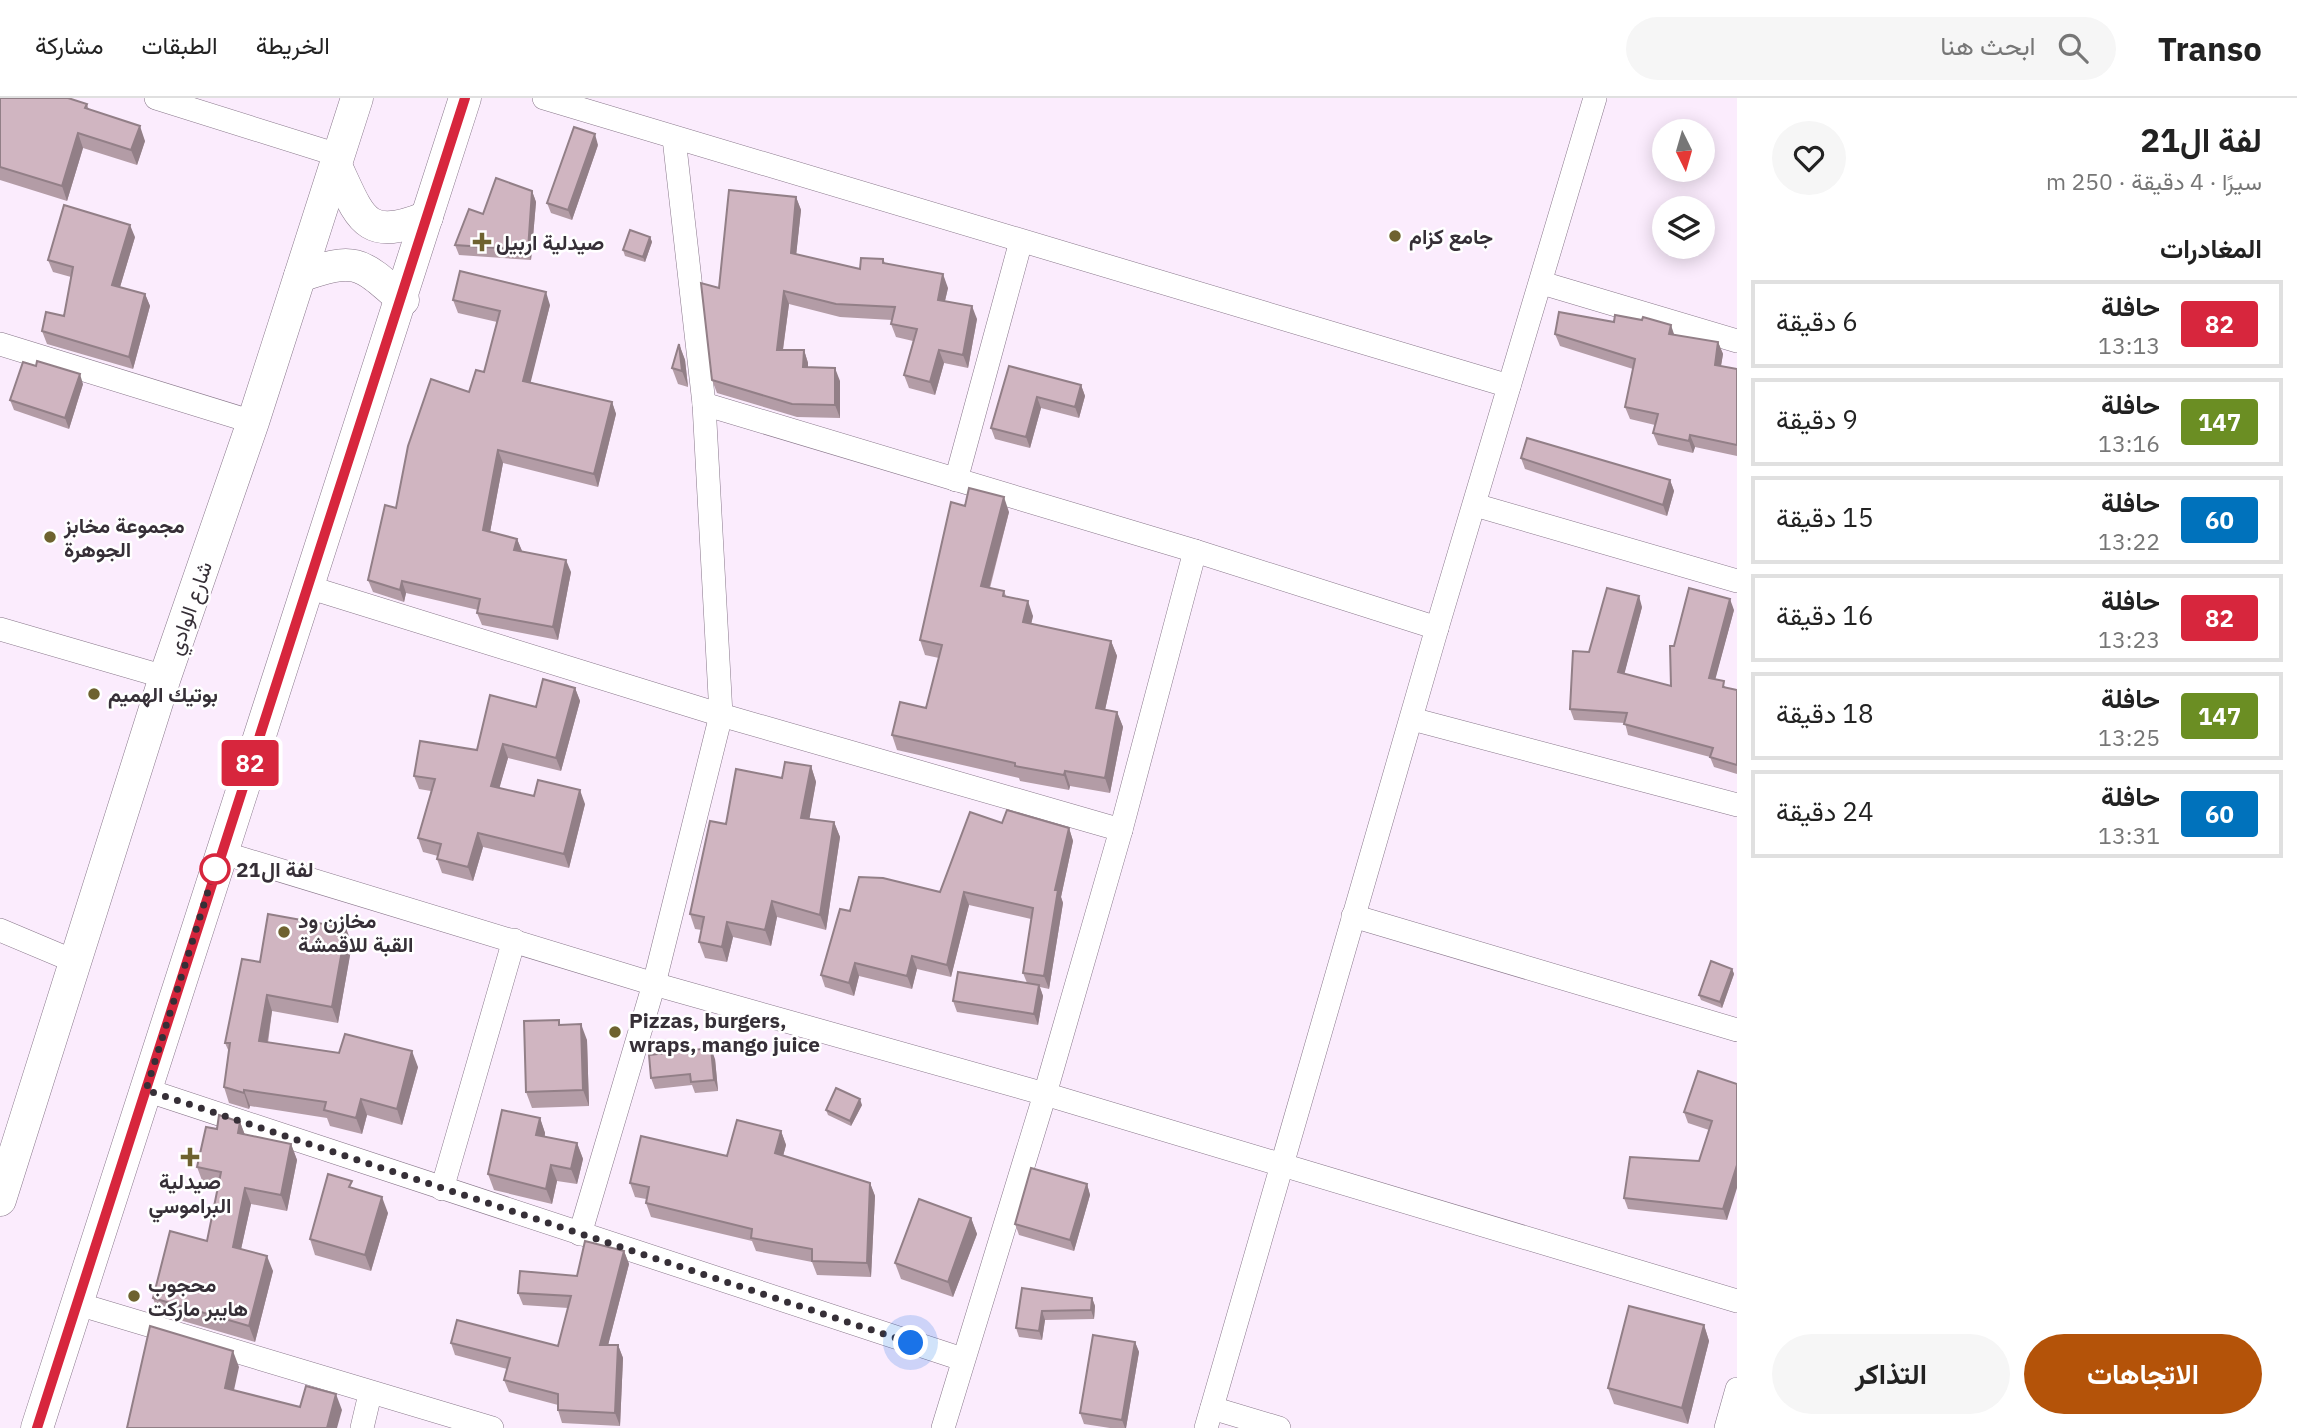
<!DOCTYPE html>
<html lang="ar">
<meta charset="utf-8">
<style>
body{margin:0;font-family:"IBM Plex Sans",Vazirmatn,sans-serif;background:#f6f6f6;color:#222;direction:rtl;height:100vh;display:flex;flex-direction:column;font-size:26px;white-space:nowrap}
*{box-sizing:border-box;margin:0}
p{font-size:23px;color:#767676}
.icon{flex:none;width:38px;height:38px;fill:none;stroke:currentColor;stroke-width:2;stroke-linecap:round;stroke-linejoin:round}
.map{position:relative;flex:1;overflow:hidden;direction:ltr}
.drawer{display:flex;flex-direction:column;background:#fff;width:560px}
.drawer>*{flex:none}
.badge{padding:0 14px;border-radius:5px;font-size:24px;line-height:46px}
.needle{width:46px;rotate:175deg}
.fabs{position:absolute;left:1652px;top:21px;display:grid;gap:14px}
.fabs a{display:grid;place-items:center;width:63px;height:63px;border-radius:50%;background:#fff;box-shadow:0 4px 18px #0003;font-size:35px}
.you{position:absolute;width:35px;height:35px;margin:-18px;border:5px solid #fff;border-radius:50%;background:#1a73e8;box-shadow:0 0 0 10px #1a73e833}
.map>.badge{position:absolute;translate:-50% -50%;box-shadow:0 0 0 4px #fff}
h2{padding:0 35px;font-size:26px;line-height:63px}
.round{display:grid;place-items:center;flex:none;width:74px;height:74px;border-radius:37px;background:#f6f6f6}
.headline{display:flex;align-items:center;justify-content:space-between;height:119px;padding:0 35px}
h1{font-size:33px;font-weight:700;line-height:52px}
.button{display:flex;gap:14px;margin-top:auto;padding:14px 35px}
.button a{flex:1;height:80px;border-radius:42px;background:#b45309;color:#fff;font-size:28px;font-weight:700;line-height:80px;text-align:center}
.button a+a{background:#f6f6f6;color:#222}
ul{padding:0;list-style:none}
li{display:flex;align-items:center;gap:21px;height:88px;margin:0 14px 10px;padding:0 21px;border:4px solid #e0e0e0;border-radius:0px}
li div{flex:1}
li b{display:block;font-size:26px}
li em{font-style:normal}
li .badge{min-width:77px;font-weight:700;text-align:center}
header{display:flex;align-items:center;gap:42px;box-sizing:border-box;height:98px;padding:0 35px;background:#fff;border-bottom:2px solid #e0e0e0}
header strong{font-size:33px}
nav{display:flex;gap:38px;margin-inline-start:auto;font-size:24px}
.search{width:490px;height:63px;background:#f6f6f6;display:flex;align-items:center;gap:18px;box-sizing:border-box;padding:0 24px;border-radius:38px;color:#767676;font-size:26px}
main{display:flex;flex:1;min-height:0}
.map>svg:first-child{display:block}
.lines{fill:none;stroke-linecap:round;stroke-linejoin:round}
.street-casing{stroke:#88778a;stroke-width:24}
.secondary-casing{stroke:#88778a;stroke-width:33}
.street{stroke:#fff;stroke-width:23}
.secondary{stroke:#fff;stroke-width:32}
.wall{fill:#b39ca6}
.shaded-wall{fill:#927f87}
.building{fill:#d0b5c1;stroke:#927f87;stroke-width:2}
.line-casing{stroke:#fff;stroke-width:16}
.line{stroke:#d7263d;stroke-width:10}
.walk{stroke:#362f37;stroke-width:7;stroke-dasharray:0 12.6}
.poi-dot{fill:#6e622f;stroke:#fff;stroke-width:2.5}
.stop-dot{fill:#fff;stroke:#d7263d;stroke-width:3.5}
.labels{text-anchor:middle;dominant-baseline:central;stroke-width:5;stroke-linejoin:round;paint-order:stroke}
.poi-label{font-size:21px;font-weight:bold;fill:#362f37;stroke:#fff;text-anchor:start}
.street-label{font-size:21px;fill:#362f37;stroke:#fff}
.stop-label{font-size:21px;font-weight:bold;fill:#362f37;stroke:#fff;text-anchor:start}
</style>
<header>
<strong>Transo</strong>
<div class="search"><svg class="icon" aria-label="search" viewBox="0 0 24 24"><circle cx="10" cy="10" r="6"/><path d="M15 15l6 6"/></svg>ابحث هنا</div>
<nav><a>الخريطة</a><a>الطبقات</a><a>مشاركة</a></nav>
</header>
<main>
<section class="drawer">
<div class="headline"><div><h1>لفة ال21</h1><p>سيرًا · 4 دقيقة · 250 m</p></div><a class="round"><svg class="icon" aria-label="heart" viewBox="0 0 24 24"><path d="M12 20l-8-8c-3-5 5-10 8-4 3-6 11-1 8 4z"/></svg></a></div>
<h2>المغادرات</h2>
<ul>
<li><span class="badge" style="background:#d7263d;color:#fff">82</span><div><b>حافلة</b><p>13:13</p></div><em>6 دقيقة</em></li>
<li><span class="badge" style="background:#6b8e23;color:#fff">147</span><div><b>حافلة</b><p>13:16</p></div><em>9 دقيقة</em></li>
<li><span class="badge" style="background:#0072bc;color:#fff">60</span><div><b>حافلة</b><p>13:22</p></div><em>15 دقيقة</em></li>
<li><span class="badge" style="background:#d7263d;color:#fff">82</span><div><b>حافلة</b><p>13:23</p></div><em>16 دقيقة</em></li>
<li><span class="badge" style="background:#6b8e23;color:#fff">147</span><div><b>حافلة</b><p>13:25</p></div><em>18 دقيقة</em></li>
<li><span class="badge" style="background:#0072bc;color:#fff">60</span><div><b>حافلة</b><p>13:31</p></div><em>24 دقيقة</em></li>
</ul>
<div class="button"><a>الاتجاهات</a><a>التذاكر</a></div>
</section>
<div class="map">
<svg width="1737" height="1330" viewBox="0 0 1737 1330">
<rect width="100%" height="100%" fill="#fbecfd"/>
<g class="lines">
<defs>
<g id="street">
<polyline points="156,0 341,58"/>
<polyline points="544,0 1509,288"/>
<polyline points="1542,185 1737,243"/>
<polyline points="0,246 253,324"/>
<polyline points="704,306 1195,453 1437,530"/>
<polyline points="956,382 1021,143"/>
<polyline points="1475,407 1737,483"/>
<polyline points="308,489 721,617 1121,732"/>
<polyline points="0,531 165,579"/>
<polyline points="1412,621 1737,707"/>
<polyline points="220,754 654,886 1045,996 1737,1203"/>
<polyline points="1353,818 1737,932"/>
<polyline points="0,832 76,864"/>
<polyline points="146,992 962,1261"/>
<polyline points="442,1091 514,842"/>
<polyline points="580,1136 654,886 721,617 704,306 674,40"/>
<polyline points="78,1206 492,1330"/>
<polyline points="1212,1310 1279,1330"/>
<polyline points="362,1330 370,1296"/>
<polyline points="943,1330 1045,996 1121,732 1195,453"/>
<polyline points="1206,1330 1437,530 1595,0"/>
<polyline points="1726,1330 1737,1291"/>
</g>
<g id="secondary">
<path d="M337,70C361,122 366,144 427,119"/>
<path d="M300,178C356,159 359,163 403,202"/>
<polyline points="0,1102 165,579 253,324 357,0"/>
<polyline points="37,1330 465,0"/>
</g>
</defs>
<!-- street casing -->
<use href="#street" class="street-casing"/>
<!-- secondary casing -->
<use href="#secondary" class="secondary-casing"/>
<!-- street -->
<use href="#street" class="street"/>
<!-- secondary -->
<use href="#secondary" class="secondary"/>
</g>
<!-- wall -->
<g class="wall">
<polygon points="0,0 87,6 89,12 145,43 137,67 83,50 67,103 0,82"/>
<polygon points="598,47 572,122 551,115 547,105"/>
<polygon points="532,93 536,104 531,162 459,157 455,147 483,116"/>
<polygon points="796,99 801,112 796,156 860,171 883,161 885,165 948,190 945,203 977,221 968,270 944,265 935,297 909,290 904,277 913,243 896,239 891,226 892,222 840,219 789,206 783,252 804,252 808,265 808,269 840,283 840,320 797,319 717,295 712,282 719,190"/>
<polygon points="135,139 120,189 145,196 150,208 133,271 47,246 42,233 64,218 71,179 53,174 48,162"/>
<polygon points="650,139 652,144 645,164 625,158 623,152"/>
<polygon points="453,202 550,207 530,284 612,304 616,316 598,389 503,365 490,434 517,441 522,453 571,474 558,542 482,527 477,515 478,512 406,495 404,504 373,494 368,482 396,410 469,294 484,274 497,224 458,215"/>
<polygon points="1642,222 1674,237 1718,244 1723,256 1721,268 1737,271 1737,358 1695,349 1693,355 1658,347 1653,335 1655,327 1630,321 1625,309 1633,271 1560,248 1555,236 1614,224"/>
<polygon points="679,246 685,262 688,289 678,286 672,270"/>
<polygon points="1009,268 1081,287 1085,298 1079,320 1041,310 1030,350 995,341 991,330"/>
<polygon points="83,286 69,331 14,312 10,302"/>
<polygon points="1521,360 1670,382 1674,393 1667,418 1525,371"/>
<polygon points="965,408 1009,414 990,490 1004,493 1006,498 1033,518 1031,526 1111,543 1117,558 1105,612 1117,614 1123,629 1110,695 1070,688 1069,692 1020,683 1019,680 897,652 892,637 926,610 939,560 925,557 920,542"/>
<polygon points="1642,509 1624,576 1671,588 1674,548 1734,512 1715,581 1727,590 1737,592 1737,676 1714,669 1710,659 1628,637 1625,625 1574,622 1570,611 1589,554"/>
<polygon points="575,590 580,603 561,673 508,660 499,690 534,698 585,706 569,770 483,749 473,783 442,775 437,761 438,758 423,754 418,740 431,693 419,691 414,678 477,652"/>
<polygon points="811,668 816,684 809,721 834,724 840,739 826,832 777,819 771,848 733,839 727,864 705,860 699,844 702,832 695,831 690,816 726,726 782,680"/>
<polygon points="1002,725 1069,730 1073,743 1061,799 1063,805 1049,891 1040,889 1043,898 1038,927 957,914 953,903 1027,885 1023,875 1031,821 969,807 951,879 917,871 912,891 859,878 854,898 825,889 821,877 850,813 940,794"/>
<polygon points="352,846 338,925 272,913 268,945 418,969 402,1027 367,1017 362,1036 330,1028 327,1020 250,1008 249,1011 229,1005 224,989 229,954 225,945 260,864"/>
<polygon points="1732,871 1734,876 1722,910 1701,902 1699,897"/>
<polygon points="561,927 587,942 589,1008 532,1010 526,994"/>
<polygon points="715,961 718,993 695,995 692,987 655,991 651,980"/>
<polygon points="1737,986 1727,1122 1628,1111 1624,1100 1699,1063 1709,1032 1688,1025 1684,1014"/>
<polygon points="862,1007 851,1028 828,1017 826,1012"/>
<polygon points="540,1020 545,1035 545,1039 577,1045 583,1061 577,1086 557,1083 552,1106 494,1092 488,1076"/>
<polygon points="240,1024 245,1037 291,1046 297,1062 287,1113 251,1106 241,1151 273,1173 255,1244 159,1216 153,1200 207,1143 218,1088 203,1085 197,1069 217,1031"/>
<polygon points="781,1033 786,1047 783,1058 870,1085 875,1098 871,1179 817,1177 812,1164 756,1153 752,1143 651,1119 646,1105 646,1101 635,1099 630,1085 727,1058"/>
<polygon points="1087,1086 1090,1097 1074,1153 1019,1137 1015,1126"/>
<polygon points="354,1091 388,1115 371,1173 315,1157 310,1141"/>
<polygon points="971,1120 977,1136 953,1199 901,1181 895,1165"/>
<polygon points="624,1153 629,1166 608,1247 618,1247 623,1260 620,1328 562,1325 558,1312 558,1307 509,1294 504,1282 507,1271 455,1257 451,1245 558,1248 568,1210 523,1207 518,1195 577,1178"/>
<polygon points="1022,1190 1092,1200 1095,1208 1094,1221 1045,1222 1042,1242 1019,1239 1016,1230"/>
<polygon points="1704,1227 1709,1243 1688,1326 1614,1306 1608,1290"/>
<polygon points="1135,1244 1139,1254 1126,1330 1110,1330 1084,1326 1080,1315"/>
</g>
<!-- shaded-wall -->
<g class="shaded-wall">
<polygon points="140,28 145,43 137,67 131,52"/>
<polygon points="78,35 83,50 67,103 62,88"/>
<polygon points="595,36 598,47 572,122 568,112"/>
<polygon points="532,93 536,104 531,162 528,152"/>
<polygon points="796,99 801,112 795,168 791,155"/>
<polygon points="130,127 135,139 117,199 112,187"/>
<polygon points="650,139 652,144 645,164 643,159"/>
<polygon points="943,176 948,190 942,215 938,202"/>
<polygon points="784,193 789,206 781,265 777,252"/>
<polygon points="546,194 550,207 528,295 523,283"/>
<polygon points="145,196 150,208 133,271 129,259"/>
<polygon points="972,208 977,221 968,270 963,257"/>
<polygon points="1671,227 1675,239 1669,236"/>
<polygon points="1718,244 1723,256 1719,279 1715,267"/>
<polygon points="679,246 685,262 688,289 682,273"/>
<polygon points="804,252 808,265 808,282 803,269"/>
<polygon points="939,252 944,265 935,297 930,284"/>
<polygon points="835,270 840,283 840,320 835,307"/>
<polygon points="80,276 83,286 69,331 65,320"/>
<polygon points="1081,287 1085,298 1079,320 1075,309"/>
<polygon points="1037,299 1041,310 1030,350 1026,339"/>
<polygon points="612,304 616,316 598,389 594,376"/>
<polygon points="1690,337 1695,349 1693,355 1689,343"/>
<polygon points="498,352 503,365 488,445 483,432"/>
<polygon points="1670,382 1674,393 1667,418 1663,407"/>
<polygon points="1004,399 1009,414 986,502 981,488"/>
<polygon points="517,441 522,453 514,452"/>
<polygon points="566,462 571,474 558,542 553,529"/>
<polygon points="402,483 406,495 404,504 400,492"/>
<polygon points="1639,498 1642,509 1622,585 1618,574"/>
<polygon points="1730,501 1734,512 1713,590 1709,580"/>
<polygon points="1028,503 1033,518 1028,539 1023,524"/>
<polygon points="1111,543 1117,558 1102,625 1096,610"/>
<polygon points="575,590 580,603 561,673 556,660"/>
<polygon points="1117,614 1123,629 1110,695 1105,680"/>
<polygon points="503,646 508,660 496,702 491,688"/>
<polygon points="811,668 816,684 807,735 801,720"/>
<polygon points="1065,673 1070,688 1069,692 1064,677"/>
<polygon points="580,692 585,706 569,770 564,756"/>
<polygon points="834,724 840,739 826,832 820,817"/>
<polygon points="1069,730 1073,743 1061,799 1063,805 1049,891 1044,878 1055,792"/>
<polygon points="478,735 483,749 473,783 468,769"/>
<polygon points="964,794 969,807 951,879 947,867"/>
<polygon points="772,803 777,819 771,848 765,832"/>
<polygon points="727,824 733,839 727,864 722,849"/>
<polygon points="346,830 352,846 338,925 332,909"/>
<polygon points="912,858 917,871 912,891 907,878"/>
<polygon points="855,865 859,878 854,898 849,885"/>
<polygon points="1732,871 1734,876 1722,910 1720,904"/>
<polygon points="1039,887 1043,898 1038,927 1034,916"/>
<polygon points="267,897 272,913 265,959 259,943"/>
<polygon points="581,926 587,942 589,1008 583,992"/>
<polygon points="711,950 715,961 718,993 714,982"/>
<polygon points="412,953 418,969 402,1027 397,1011"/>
<polygon points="244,992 250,1008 249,1011 244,995"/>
<polygon points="361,1001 367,1017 362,1036 356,1020"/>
<polygon points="860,1001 862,1007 851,1028 850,1023"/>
<polygon points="540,1020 545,1035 542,1053 536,1037"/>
<polygon points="240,1024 246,1040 238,1035"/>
<polygon points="781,1033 786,1047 780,1069 775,1055"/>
<polygon points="577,1045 583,1061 577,1086 571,1071"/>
<polygon points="291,1046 297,1062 287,1113 281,1097"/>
<polygon points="551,1067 557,1083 552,1106 546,1091"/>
<polygon points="1737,1067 1737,1090 1727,1122 1723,1111"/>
<polygon points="870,1085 875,1098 871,1179 867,1165"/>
<polygon points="1087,1086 1090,1097 1074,1153 1070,1142"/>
<polygon points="245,1090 251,1106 238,1165 233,1149"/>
<polygon points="382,1099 388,1115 371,1173 365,1157"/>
<polygon points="971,1120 977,1136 953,1199 948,1184"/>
<polygon points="624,1153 629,1166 605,1259 600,1247"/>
<polygon points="267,1158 273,1173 255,1244 249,1228"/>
<polygon points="1092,1200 1095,1208 1094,1221 1091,1212"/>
<polygon points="1042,1213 1045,1222 1042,1242 1039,1233"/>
<polygon points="1704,1227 1709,1243 1688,1326 1682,1310"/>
<polygon points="1135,1244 1139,1254 1126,1330 1125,1330 1122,1322"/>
<polygon points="618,1247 623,1260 620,1328 615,1315"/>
<polygon points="233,1253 239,1269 231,1306 225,1290"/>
<polygon points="336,1296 342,1312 337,1330 327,1330"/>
</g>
<!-- building -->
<g class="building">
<polygon points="0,0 68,0 87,6 85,10 140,28 131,52 78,35 62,88 0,69"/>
<polygon points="574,29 595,36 568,112 547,105"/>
<polygon points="496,80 532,93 528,152 455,147 469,111 483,116"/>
<polygon points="729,92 796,99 791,155 860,171 861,160 883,161 883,165 943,176 938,202 972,208 963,257 939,252 930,284 904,277 917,231 891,226 895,209 836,206 784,193 777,252 804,252 803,269 835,270 835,307 792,306 712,282 701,185 719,190"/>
<polygon points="64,107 130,127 112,187 145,196 129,259 42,233 46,214 64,218 73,169 48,162"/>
<polygon points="630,132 650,139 643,159 623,152"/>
<polygon points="460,173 546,194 523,283 612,304 594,376 498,352 483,432 517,441 514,452 566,462 553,529 477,515 480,501 402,483 400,492 368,482 385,407 396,410 408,348 431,281 469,294 476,272 484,274 500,213 453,202"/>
<polygon points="1559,214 1614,224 1615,217 1642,222 1643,219 1671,227 1669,236 1718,244 1715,267 1737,271 1737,347 1690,337 1689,343 1653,335 1658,316 1625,309 1635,261 1555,236"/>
<polygon points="679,246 682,273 672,270"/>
<polygon points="37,263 80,276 65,320 10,302 23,264 36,268"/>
<polygon points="1009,268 1081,287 1075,309 1037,299 1026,339 991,330"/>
<polygon points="1527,340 1670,382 1663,407 1521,360"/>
<polygon points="969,390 1004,399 981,488 1004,493 1003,498 1028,503 1023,524 1111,543 1096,610 1117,614 1105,680 1065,673 1064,677 1015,668 1015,665 892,637 900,604 926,610 942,547 920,542 951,404 965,408"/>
<polygon points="1607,490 1639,498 1618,574 1671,588 1670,548 1674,548 1689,490 1730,501 1709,580 1724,583 1723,589 1737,592 1737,667 1710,659 1713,650 1624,626 1627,615 1570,611 1573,553 1589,554"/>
<polygon points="543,581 575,590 556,660 503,646 491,688 534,698 538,682 580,692 564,756 478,735 468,769 437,761 441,746 418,740 435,681 414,678 420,643 477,652 490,597 536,609"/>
<polygon points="785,664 811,668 801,720 834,724 820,817 772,803 765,832 727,824 722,849 699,844 704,819 690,816 710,723 726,726 736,671 782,680"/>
<polygon points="1007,712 1069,730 1055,792 1058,792 1044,878 1023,875 1033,810 964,794 947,867 912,858 907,878 855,865 849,885 821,877 840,811 850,813 859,779 883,780 940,794 970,714 1002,725"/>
<polygon points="268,816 346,830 332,909 267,897 259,943 339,955 345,936 412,953 397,1011 361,1001 356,1020 324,1012 326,1004 244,992 244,995 224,989 230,945 225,945 242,861 260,864"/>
<polygon points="1711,863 1732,871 1720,904 1699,897"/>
<polygon points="958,874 1039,887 1034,916 953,903"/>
<polygon points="559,922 559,927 581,926 583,992 526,994 524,923"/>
<polygon points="711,950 714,982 691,984 690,976 651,980 649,957"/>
<polygon points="1698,973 1737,986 1737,1067 1723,1111 1624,1100 1630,1059 1699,1063 1712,1023 1684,1014"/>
<polygon points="836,990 860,1001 850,1023 826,1012"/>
<polygon points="502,1012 540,1020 536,1037 577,1045 571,1071 551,1067 546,1091 488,1076"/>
<polygon points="219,1017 240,1024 238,1035 291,1046 281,1097 245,1090 233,1149 267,1158 249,1228 153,1200 170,1133 207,1143 221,1074 197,1069 206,1029 217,1031"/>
<polygon points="737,1022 781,1033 775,1055 870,1085 867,1165 812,1163 812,1151 751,1140 752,1131 646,1105 649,1089 630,1085 641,1038 727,1058"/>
<polygon points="1031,1070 1087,1086 1070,1142 1015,1126"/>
<polygon points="328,1076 352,1083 349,1089 382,1099 365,1157 310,1141"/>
<polygon points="919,1101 971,1120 948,1184 895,1165"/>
<polygon points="585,1143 624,1153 600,1247 618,1247 615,1315 558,1312 558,1296 504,1282 510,1260 451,1245 457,1222 558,1248 571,1198 518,1195 520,1173 577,1178"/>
<polygon points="1022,1190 1092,1200 1091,1212 1042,1213 1039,1233 1016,1230"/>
<polygon points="1629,1208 1704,1227 1682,1310 1608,1290"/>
<polygon points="150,1228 233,1253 225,1290 300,1309 306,1288 336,1296 327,1330 127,1330"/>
<polygon points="1093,1237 1135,1244 1122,1322 1080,1315"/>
</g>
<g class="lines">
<defs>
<polyline id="line" points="37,1330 465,0"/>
</defs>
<!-- line casing -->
<use href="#line" class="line-casing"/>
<!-- line -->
<use href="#line" class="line"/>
<!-- walk -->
<polyline class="walk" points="215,771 146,992 911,1245"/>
</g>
<!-- markers -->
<g class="poi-dot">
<circle cx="1395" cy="138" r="7"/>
<path d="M478.5 133.5h7v7h7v7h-7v7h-7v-7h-7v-7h7z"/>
<circle cx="50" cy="439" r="7"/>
<circle cx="94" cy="596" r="7"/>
<circle cx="284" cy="834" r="7"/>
<circle cx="615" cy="934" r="7"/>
<path d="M186.5 1048.5h7v7h7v7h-7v7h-7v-7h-7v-7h7z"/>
<circle cx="134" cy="1198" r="7"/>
</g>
<circle class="stop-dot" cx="215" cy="771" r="14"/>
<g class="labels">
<!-- poi labels -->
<g class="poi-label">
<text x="1409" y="138">جامع كزام</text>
<text x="496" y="144">صيدلية اربيل</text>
<text x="64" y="427">مجموعة مخابز<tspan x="64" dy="24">الجوهرة</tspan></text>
<text x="108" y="596">بوتيك الهميم</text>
<text x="298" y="822">مخازن ود<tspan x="298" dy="24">القبة للاقمشة</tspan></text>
<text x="629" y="922">Pizzas, burgers,<tspan x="629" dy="24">wraps, mango juice</tspan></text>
<text x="190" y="1083" text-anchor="middle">صيدلية<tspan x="190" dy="24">البراموسي</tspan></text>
<text x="148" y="1186">محجوب<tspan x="148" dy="24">هايبر ماركت</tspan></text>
</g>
<!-- street labels -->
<g class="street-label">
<text transform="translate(189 510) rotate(-71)">شارع الوادي</text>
</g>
<!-- stop labels -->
<g class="stop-label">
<text x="236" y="771">لفة ال21</text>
</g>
</g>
</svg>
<div class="fabs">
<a><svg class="needle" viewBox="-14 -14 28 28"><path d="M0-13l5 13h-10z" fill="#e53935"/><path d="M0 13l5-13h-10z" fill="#767676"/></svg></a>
<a><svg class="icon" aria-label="layers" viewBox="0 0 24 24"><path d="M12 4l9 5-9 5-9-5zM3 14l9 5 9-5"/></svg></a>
</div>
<div class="you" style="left:911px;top:1245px"></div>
<b class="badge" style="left:250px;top:665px;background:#d7263d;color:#fff">82</b>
</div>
</main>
